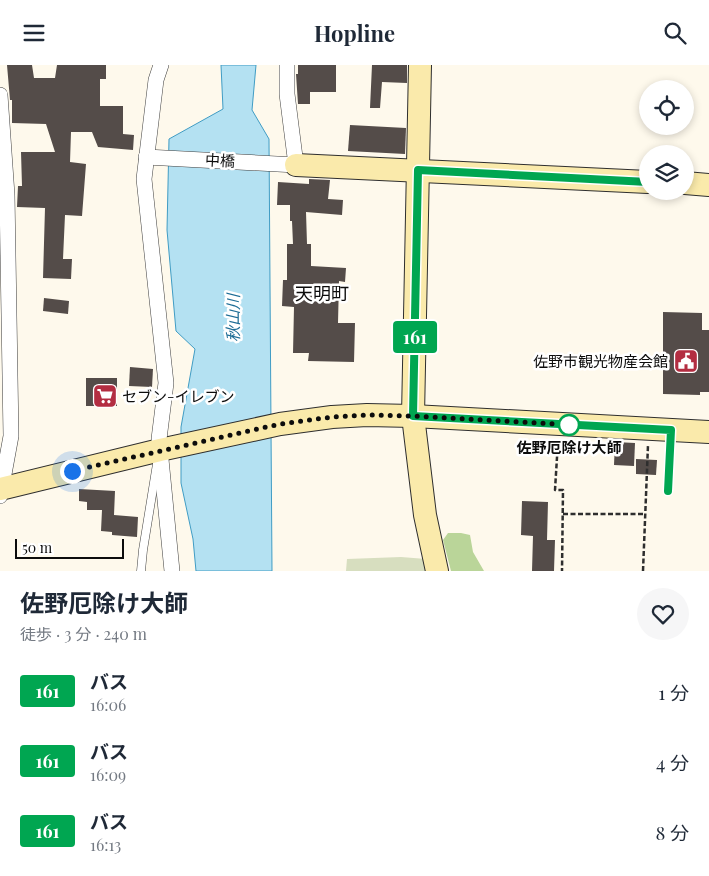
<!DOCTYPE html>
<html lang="ja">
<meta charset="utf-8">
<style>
body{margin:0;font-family:"Playfair Display","Noto Sans JP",serif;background:#f6f6f7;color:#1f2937;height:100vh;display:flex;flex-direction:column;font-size:19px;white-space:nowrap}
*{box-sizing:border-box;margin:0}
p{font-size:16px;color:#747a83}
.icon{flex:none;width:28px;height:28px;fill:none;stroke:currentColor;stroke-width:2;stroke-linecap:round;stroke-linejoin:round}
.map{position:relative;height:506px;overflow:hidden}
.panel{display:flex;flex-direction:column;background:#fff;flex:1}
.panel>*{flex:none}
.badge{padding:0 10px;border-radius:4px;font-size:18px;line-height:32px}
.controls{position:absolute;left:639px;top:15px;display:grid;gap:10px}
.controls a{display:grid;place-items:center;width:55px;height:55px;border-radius:50%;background:#fff;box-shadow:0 2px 8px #0003;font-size:25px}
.scale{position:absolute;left:15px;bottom:12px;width:109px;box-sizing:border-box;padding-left:5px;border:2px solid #0c0c0c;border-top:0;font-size:14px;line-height:18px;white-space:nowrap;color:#0c0c0c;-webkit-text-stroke:4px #fff;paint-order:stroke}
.you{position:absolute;width:25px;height:25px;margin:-12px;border:4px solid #fff;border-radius:50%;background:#1a73e8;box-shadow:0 0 0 8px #1a73e833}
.map>.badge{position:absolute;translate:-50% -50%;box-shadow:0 0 0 2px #fff}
.round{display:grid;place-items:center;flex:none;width:52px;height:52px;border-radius:26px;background:#f6f6f7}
.summary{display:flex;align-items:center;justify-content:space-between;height:85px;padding:0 20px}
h1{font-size:24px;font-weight:700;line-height:38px}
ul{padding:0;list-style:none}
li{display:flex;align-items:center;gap:15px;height:70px;padding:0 20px}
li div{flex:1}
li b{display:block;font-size:19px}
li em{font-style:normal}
li .badge{min-width:55px;font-weight:700;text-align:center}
header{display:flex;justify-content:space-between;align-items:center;height:65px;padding:0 20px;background:#fff;font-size:22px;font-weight:700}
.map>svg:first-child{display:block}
.forest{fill:#bad599}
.cemetery{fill:#d7debf}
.water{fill:#b4e1f2;stroke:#409cc4}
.building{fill:#544c49}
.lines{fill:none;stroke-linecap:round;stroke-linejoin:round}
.lane-casing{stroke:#3f3f3f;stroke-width:9}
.street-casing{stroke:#3f3f3f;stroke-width:16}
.secondary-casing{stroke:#2e2e2e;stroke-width:24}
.path{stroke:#2e2e2e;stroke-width:2.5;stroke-dasharray:5 2.5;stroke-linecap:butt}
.lane{stroke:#fff;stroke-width:8}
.street{stroke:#fff;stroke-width:15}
.secondary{stroke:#faeaab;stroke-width:22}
.line-casing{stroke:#fff;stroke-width:11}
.line{stroke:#00a651;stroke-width:8}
.walk{stroke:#0c0c0c;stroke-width:5;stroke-dasharray:0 9}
.stop-dot{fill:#fff;stroke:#00a651;stroke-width:2.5}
.labels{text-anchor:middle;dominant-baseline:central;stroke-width:5;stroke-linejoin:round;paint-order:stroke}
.street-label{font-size:15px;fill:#0c0c0c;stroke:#fff}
.poi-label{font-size:15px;fill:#0c0c0c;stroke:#fff;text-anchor:end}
.stop-label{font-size:15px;font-weight:bold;fill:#0c0c0c;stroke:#fff}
.water-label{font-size:16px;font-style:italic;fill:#1e6d96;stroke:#fff}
.quarter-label{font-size:18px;fill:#0c0c0c;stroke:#fff}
</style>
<header><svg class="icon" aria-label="menu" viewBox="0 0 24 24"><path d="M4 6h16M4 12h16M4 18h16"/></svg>Hopline<svg class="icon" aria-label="search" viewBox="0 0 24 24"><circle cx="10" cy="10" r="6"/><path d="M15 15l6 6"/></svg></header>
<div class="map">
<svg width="709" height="506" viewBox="0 0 709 506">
<rect width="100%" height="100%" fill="#fef9ec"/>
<!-- forest -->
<polygon class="forest" points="448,468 461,468 470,470 473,487 484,506 451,506 443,475"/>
<!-- cemetery -->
<polygon class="cemetery" points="401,492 426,494 428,506 346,506 347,494"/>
<!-- water -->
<polygon class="water" points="221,0 256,0 252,45 269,74 272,506 196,506 193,474 181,418 181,362 195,284 176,266 167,165 169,74 223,44"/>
<!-- building -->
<g class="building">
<polygon points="7,0 32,0 34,13 55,13 57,0 106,0 106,14 100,14 100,41 123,41 123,69 134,70 133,85 98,82 92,67 71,67 70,97 86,99 82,151 65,150 63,194 72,194 71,214 43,213 45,143 17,142 18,121 22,121 21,87 55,87 46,59 12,58 12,35 10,35"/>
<polygon points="298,0 336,0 336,27 310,27 310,39 298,39 296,9 298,9"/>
<polygon points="372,0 407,0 407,18 382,17 380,43 370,43"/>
<polygon points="350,60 406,63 405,89 348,86"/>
<polygon points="309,114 330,115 328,134 343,135 342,150 306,147 307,179 311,179 311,201 346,203 345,217 339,216 338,258 355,258 354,297 308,296 309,288 293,288 294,242 282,241 283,215 287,215 287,179 293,179 292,156 290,156 290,140 277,140 278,117 309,119"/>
<polygon points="44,233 69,236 68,249 43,246"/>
<polygon points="663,247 702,248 702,265 709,265 709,327 700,327 700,330 663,329"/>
<polygon points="130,302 153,304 152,322 129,321"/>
<rect x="86" y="313" width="31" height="28"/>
<polygon points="615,377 635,378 634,401 614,400"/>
<polygon points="636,394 657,395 656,410 636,409"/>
<polygon points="79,424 115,426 114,450 138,452 137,472 112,470 112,467 101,466 102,445 87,445 87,437 79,436"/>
<polygon points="522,436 548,437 547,475 555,475 554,506 532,506 533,471 521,470"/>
</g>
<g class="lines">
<defs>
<g id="lane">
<polyline points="668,426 671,367"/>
<polyline points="141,506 143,485 157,399"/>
</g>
<g id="street">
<polyline points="161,0 156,15 144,114 166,318 159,374 172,506"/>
<polyline points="0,30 7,130 11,371 0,431"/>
<polyline points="146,92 296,100 287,29 287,0"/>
</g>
<g id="secondary">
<polyline points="420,0 413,351 425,450 437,506"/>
<polyline points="296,100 648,117"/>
<polyline points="685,118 709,120"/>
<polyline points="0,424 160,385 280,359 332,352 367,350 413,351 709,367"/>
</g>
</defs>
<!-- lane casing -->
<use href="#lane" class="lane-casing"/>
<!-- street casing -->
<use href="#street" class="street-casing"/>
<!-- secondary casing -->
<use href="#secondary" class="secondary-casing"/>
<!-- path -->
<g class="path">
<polyline points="558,376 555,425 563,425 562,506"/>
<polyline points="563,449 645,449"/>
<polyline points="643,506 648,380"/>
</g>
<!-- lane -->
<use href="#lane" class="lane"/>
<!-- street -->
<use href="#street" class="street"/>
<!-- secondary -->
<use href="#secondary" class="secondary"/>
</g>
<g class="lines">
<defs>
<polyline id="line" points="648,117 418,105 413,351 671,365 668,426"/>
</defs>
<!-- line casing -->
<use href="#line" class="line-casing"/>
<!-- line -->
<use href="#line" class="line"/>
<!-- walk -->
<polyline class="walk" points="72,406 280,359 332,352 367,350 413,351 576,360 569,360"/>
</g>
<!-- icons -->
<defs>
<symbol id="civic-square" viewBox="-11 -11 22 22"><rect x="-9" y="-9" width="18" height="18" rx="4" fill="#b32d41" stroke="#fff"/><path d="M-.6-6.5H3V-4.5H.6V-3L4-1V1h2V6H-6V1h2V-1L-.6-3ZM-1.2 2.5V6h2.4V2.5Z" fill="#fff"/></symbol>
<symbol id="supermarket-square" viewBox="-11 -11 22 22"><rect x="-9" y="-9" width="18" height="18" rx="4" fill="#b32d41" stroke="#fff"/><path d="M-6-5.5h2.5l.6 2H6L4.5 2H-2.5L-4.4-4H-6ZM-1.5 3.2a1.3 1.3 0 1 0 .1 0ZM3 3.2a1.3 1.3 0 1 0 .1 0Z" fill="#fff"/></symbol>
</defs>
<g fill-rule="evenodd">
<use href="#civic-square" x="672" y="282" width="28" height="28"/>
<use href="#supermarket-square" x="91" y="317" width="28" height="28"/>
</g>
<!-- markers -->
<circle class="stop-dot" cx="569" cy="360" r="10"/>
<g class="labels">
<!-- street labels -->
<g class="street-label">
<text transform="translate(220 95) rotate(3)">中橋</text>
</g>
<!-- poi labels -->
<g class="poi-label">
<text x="668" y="296">佐野市観光物産会館</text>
<text x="122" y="331" text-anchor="start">セブン-イレブン</text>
</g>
<!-- stop labels -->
<g class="stop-label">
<text x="569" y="382">佐野厄除け大師</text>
</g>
<!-- water labels -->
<g class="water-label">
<text transform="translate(232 253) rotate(-90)">秋山川</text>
</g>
<!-- quarter labels -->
<g class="quarter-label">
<text x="322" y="228">天明町</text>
</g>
</g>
</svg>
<div class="controls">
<a><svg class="icon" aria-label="locate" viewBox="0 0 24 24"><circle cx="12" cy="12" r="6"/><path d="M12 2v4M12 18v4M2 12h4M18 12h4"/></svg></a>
<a><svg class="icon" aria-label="layers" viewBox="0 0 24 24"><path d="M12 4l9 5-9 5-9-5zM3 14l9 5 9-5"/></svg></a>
</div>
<div class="scale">50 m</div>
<div class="you" style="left:72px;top:406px"></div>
<b class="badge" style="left:415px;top:272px;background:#00a651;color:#fff">161</b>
</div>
<section class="panel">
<div class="summary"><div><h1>佐野厄除け大師</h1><p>徒歩 · 3 分 · 240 m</p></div><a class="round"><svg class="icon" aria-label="heart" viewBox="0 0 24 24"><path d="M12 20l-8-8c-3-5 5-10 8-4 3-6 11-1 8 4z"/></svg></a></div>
<ul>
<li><span class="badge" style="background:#00a651;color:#fff">161</span><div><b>バス</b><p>16:06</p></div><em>1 分</em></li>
<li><span class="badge" style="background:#00a651;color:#fff">161</span><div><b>バス</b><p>16:09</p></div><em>4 分</em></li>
<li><span class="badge" style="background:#00a651;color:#fff">161</span><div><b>バス</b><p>16:13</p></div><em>8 分</em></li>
</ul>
</section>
